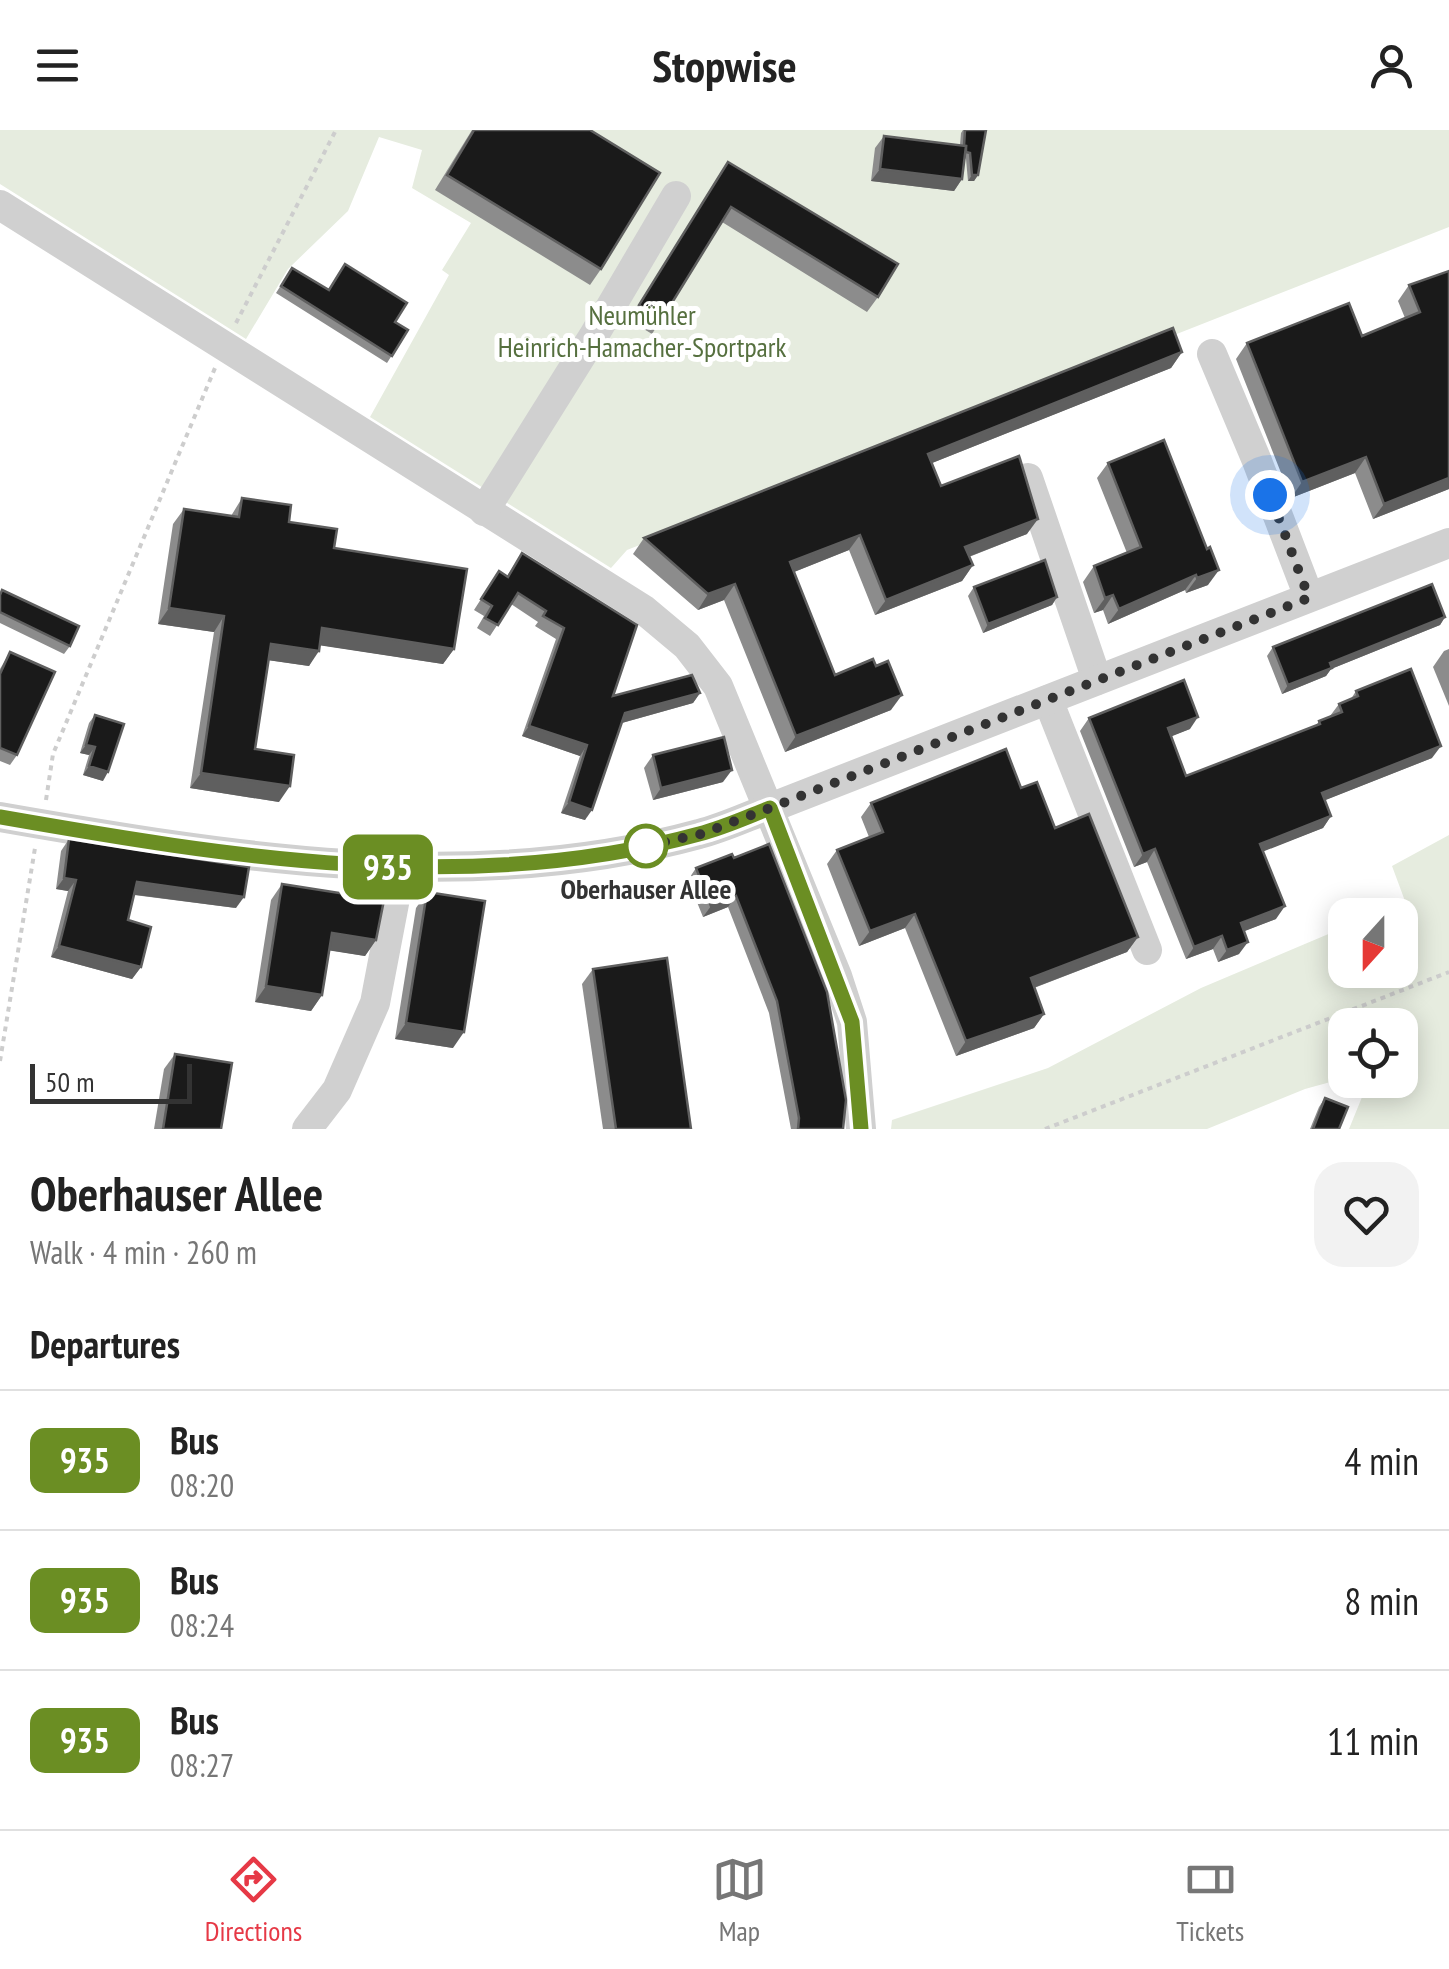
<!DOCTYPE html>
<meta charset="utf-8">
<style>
body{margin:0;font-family:"PT Sans Narrow",sans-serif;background:#f2f2f2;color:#222;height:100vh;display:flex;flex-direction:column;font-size:38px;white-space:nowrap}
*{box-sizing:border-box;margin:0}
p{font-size:32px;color:#767676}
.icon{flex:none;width:55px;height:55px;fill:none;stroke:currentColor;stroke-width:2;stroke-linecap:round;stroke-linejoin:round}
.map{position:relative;height:999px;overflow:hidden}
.sheet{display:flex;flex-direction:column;background:#fff;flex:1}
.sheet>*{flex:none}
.badge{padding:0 20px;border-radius:15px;font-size:35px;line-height:65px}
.needle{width:65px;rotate:201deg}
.buttons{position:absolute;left:1328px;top:768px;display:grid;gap:20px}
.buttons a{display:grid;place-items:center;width:90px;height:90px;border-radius:20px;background:#fff;box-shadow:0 5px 25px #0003;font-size:50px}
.scale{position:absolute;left:30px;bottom:25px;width:162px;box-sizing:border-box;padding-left:10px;border:5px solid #333;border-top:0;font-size:28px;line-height:35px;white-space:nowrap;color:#333;-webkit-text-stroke:8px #fff;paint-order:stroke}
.you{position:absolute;width:50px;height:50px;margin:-25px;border:8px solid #fff;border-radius:50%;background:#1a73e8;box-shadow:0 0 0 15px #1a73e833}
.map>.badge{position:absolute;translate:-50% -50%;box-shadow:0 0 0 5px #fff}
h2{padding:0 30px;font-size:38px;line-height:90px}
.round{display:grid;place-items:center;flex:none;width:105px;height:105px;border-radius:30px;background:#f2f2f2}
.head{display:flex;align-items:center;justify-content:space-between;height:170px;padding:0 30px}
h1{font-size:48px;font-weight:600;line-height:75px}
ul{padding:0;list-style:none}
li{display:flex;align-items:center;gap:30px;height:140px;padding:0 30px;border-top:2px solid #e0e0e0}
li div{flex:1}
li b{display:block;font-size:38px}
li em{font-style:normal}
li .badge{min-width:110px;font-weight:700;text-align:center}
header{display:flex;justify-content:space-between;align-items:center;height:130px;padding:0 30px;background:#fff;font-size:45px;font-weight:600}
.tab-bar{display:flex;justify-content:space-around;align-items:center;height:140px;border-top:2px solid #e0e0e0;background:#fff;font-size:28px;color:#767676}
.tab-bar a{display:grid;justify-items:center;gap:5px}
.tab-bar .current{color:#e63946}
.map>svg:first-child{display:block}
.green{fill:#e6ecdf}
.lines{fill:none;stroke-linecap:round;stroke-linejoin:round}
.path{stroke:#cdcdcd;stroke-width:4;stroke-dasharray:5 5;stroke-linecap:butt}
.minor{stroke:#d0d0d0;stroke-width:30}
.wall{fill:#8c8c8c}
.shaded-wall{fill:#5f5f5f}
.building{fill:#1a1a1a;stroke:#5f5f5f;stroke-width:2.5}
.line-casing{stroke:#fff;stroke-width:22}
.line{stroke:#6b8e23;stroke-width:15}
.walk{stroke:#333;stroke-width:10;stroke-dasharray:0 18}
.stop-dot{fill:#fff;stroke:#6b8e23;stroke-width:5}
.labels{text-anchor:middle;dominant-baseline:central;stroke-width:10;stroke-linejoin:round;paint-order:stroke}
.park-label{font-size:28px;fill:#56703f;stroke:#fff}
.stop-label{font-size:28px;font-weight:bold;fill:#333;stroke:#fff}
</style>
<header><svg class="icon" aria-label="menu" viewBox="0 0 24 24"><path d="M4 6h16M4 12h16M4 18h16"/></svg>Stopwise<svg class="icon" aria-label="person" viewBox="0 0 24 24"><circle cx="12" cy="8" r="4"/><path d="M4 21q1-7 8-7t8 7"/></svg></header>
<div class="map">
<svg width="1449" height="999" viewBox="0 0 1449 999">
<rect width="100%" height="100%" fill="#fff"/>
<!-- green -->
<g class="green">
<polygon points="0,0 1449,0 1449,97 627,420 611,438 370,287 449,145 442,140 471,93 412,58 422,20 379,7 348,81 288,139 246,209 0,54"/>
<polygon points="1449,705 1449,999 1349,999 1369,950 1400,950 1400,895 1345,895 1345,948 1305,959 1207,999 891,999 892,990 1048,938 1201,858 1345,797 1345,840 1400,840 1400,785 1374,785 1405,771 1392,736"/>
</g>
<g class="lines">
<!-- path -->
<g class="path">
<polyline points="236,193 336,0"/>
<polyline points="46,670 53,624 215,238"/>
<polyline points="0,931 35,718"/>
<polyline points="1045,999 1449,842"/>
</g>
<!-- minor -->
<g class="minor">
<polyline points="0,75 644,480 687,516 718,556 837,846 852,892 861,999"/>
<polyline points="1212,224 1257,331 1309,467"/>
<polyline points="1028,348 1097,550"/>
<polyline points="484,381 593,207 676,66"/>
<polyline points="1048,570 1147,820"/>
<path d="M0,687C229,727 470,767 699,704C723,698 746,687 770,678L1449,413"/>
<polyline points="307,999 337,960 375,873 401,737"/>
</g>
</g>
<!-- wall -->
<g class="wall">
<polygon points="472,0 590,0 601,139 590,155 435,60"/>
<polygon points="963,0 986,0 978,45 974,51 968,51 966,29 965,28 962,49 954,61 871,51 875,18 884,6 960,15 961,3"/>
<polygon points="728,32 878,167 867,182 722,92 652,204 629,190"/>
<polygon points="292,138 328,160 408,200 387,233 276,163"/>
<polygon points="1449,141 1449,359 1373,389 1355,343 1291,368 1236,229 1247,213 1362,206 1405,188 1398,171 1409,155"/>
<polygon points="1182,222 1171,238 932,333 941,356 1027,404 969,427 973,435 962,451 875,485 849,420 794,442 835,545 891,580 785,622 724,470 698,480 633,424 644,408"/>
<polygon points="1108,333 1208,455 1186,463 1185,460 1108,494 1103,480 1094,483 1083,452 1094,436 1127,423 1097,348"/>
<polygon points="242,368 289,392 334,418 454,519 443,534 320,515 309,536 268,530 255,619 279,672 190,658 214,502 158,494 173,394 184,379 231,386"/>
<polygon points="522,423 613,566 700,563 693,573 622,593 585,690 561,683 580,626 522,606 556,509 535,496 538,492 511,474 490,506 477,498 484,486 474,480 499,441 507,446"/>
<polygon points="974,457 1057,467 1052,475 983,503 968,466"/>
<polygon points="0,464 70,516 64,524 0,493"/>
<polygon points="1445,487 1440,495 1331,539 1326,546 1282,564 1267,526 1273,517"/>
<polygon points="1449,519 1449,576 1433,537 1444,521"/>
<polygon points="10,522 17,625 10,635 0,631 0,539"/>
<polygon points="1356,561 1432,628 1325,670 1331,686 1323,698 1263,721 1276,789 1244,801 1239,824 1218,832 1213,819 1186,829 1147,732 1134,737 1080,601 1089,588 1190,599 1171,606 1186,646 1316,596 1319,591 1330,586 1339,574 1351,569"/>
<polygon points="95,585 103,651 83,645 89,625 80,623 89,593"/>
<polygon points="653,625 723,652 653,670 644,638"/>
<polygon points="1021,658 1055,698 1138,807 1127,822 1034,858 1044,884 1034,898 956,926 905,798 859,816 827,734 837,720 869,707 861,687 871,673"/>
<polygon points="69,709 236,778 134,765 128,790 141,837 132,849 51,827 68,761 56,759 61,721"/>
<polygon points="732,724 843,999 791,999 769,883 728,777 703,787 688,750 696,738"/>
<polygon points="282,754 376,810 365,826 329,820 322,865 311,881 255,872 271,770"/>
<polygon points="427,762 453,918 395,909 416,778"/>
<polygon points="593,839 691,999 603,999 582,854"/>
<polygon points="175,924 221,999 154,999 164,939"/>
<polygon points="1325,968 1339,999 1310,999 1319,977"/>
</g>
<!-- shaded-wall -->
<g class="shaded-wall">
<polygon points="880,39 962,49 954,61 871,51"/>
<polygon points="972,45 978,45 974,51 968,51"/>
<polygon points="1182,222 1171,238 917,339 928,324"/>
<polygon points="1366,327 1355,343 1291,368 1302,352"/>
<polygon points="1449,348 1449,359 1373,389 1384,374"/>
<polygon points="1038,389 1027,404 955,432 965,417"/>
<polygon points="860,405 849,420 779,448 790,432"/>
<polygon points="973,435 962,451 875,485 886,470"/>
<polygon points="1219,440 1208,455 1186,463 1197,448"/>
<polygon points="1196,445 1185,460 1108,494 1119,479"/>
<polygon points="735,454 724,470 698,480 708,464"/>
<polygon points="1113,465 1103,480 1094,483 1105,468"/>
<polygon points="1057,467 1052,475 983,503 988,494"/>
<polygon points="169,478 224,486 214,502 158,494"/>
<polygon points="1445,487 1440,495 1331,539 1326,546 1282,564 1288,555 1330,533"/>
<polygon points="322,498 454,519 443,534 311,514"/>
<polygon points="271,514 319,521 309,536 260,529"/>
<polygon points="700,563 693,573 618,594 625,583"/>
<polygon points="902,565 891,580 785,622 796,606"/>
<polygon points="1198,587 1190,599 1160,611 1168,598"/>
<polygon points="529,596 587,615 580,626 522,606"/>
<polygon points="86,615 95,617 89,625 80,623"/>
<polygon points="1441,616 1432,628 1313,675 1322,663"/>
<polygon points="89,636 108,642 103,651 83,645"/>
<polygon points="732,640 723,652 653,670 661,658"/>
<polygon points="201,643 290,656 279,672 190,658"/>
<polygon points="569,672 592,680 585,690 561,683"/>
<polygon points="1331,686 1323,698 1252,726 1260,714"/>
<polygon points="1155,719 1147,732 1134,737 1143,724"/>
<polygon points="64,748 76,750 68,761 56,759"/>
<polygon points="137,752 244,767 236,778 129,764"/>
<polygon points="736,766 728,777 703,787 711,776"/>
<polygon points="1285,776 1276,789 1232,806 1241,793"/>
<polygon points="915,784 905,798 859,816 870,801"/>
<polygon points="332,803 376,810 365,826 320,819"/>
<polygon points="1222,806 1213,819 1186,829 1194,817"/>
<polygon points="1138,807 1127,822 1020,863 1031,848"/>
<polygon points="1248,812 1239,824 1218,832 1227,820"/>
<polygon points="59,816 141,837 132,849 51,827"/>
<polygon points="266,856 322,865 311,881 255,872"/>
<polygon points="1044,884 1034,898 956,926 966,911"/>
<polygon points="406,893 464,902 453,918 395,909"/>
</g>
<!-- building -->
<g class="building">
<polygon points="474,0 590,0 660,43 601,139 447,45"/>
<polygon points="965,0 986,0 978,45 972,45 970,23 966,22 966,16 964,16"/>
<polygon points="884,6 966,16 962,49 880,39"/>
<polygon points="728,32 898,134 878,167 731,77 662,189 639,175"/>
<polygon points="345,134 407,173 395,192 408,200 392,226 281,156 292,138 329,160"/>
<polygon points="1449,141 1449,348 1384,374 1366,327 1302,352 1247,213 1349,173 1362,206 1420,182 1409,155"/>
<polygon points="1173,198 1182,222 928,324 941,356 1019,326 1020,329 1038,389 965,417 973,435 886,470 860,405 790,432 835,545 873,529 876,536 888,531 902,565 796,606 735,454 708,464 644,408"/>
<polygon points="1164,310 1207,419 1210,417 1219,440 1197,448 1196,445 1119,479 1113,465 1105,468 1094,436 1141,417 1108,333"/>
<polygon points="242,368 291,375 289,392 337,399 334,418 467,439 454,519 322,498 319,521 271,514 255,619 294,625 290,656 201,643 224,486 169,478 184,379 239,387"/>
<polygon points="522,423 637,495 613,566 692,545 700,563 625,583 592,680 569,672 587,615 529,596 564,498 543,486 546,481 518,463 498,495 485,488 492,476 481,469 499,441 508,447"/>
<polygon points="1045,430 1057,467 988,494 974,457"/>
<polygon points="1432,454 1445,487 1330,533 1332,538 1288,555 1273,517"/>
<polygon points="2,460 79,496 70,516 0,482 0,465"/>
<polygon points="10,522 55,542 17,625 0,618 0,544"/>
<polygon points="1411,539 1441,616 1322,663 1331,686 1260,714 1285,776 1241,793 1248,812 1227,820 1222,806 1194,817 1155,719 1143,724 1089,588 1184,550 1198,587 1168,598 1186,646 1320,594 1319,591 1342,582 1339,574 1358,566 1356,561"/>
<polygon points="95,585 124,594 108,642 89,636 95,617 86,615"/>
<polygon points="724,607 732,640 661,658 653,625"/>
<polygon points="1006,619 1021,658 1037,652 1055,698 1089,684 1138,807 1031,848 1044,884 966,911 915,784 870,801 837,720 883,702 871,673"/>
<polygon points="69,709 249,737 244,767 137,752 128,790 151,797 141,837 59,816 76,750 64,748"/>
<polygon points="769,714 827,862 846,970 843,999 798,999 799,988 777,871 736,766 711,776 696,738 732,724 734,728"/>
<polygon points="282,754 384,770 376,810 332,803 322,865 266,856"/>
<polygon points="427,762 485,771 464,902 406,893"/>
<polygon points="667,828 691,999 616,999 593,839"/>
<polygon points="175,924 232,933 221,999 163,999"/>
<polygon points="1325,968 1348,977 1339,999 1313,999"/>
</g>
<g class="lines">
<defs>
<path id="line" d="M0,687C229,727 470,767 699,704C723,698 747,687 770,678L852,892L861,999"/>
</defs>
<!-- line casing -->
<use href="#line" class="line-casing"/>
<!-- line -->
<use href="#line" class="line"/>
<!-- walk -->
<polyline class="walk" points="646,716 638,718 701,704 770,678 1309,468 1270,365"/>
</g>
<!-- markers -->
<circle class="stop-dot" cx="646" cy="716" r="20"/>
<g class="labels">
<!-- park labels -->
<g class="park-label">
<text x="642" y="184">Neumühler<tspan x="642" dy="32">Heinrich-Hamacher-Sportpark</tspan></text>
</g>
<!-- stop labels -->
<g class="stop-label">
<text x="646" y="758">Oberhauser Allee</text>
</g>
</g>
</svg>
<div class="buttons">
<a><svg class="needle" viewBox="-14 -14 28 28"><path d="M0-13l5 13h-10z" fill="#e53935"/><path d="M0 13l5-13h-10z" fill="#767676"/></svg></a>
<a><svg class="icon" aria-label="locate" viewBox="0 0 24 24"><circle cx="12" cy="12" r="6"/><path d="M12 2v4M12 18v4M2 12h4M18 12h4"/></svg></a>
</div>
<div class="scale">50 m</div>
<div class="you" style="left:1270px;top:365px"></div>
<b class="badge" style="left:388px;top:737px;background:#6b8e23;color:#fff">935</b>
</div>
<section class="sheet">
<div class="head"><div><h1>Oberhauser Allee</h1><p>Walk · 4 min · 260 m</p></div><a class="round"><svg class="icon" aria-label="heart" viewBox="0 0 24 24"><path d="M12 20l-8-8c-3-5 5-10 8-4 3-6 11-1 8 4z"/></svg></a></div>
<h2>Departures</h2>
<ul>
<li><span class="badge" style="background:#6b8e23;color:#fff">935</span><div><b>Bus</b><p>08:20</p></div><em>4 min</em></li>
<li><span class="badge" style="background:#6b8e23;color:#fff">935</span><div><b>Bus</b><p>08:24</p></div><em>8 min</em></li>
<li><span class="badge" style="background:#6b8e23;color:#fff">935</span><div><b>Bus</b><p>08:27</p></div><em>11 min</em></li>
</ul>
</section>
<nav class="tab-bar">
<a class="current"><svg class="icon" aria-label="directions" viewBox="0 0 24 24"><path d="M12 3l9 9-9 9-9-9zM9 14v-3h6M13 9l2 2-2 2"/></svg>Directions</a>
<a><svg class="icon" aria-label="map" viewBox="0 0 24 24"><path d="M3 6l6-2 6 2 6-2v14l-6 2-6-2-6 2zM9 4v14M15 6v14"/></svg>Map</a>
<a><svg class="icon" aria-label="tickets" viewBox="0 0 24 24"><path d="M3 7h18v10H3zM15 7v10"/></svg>Tickets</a>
</nav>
